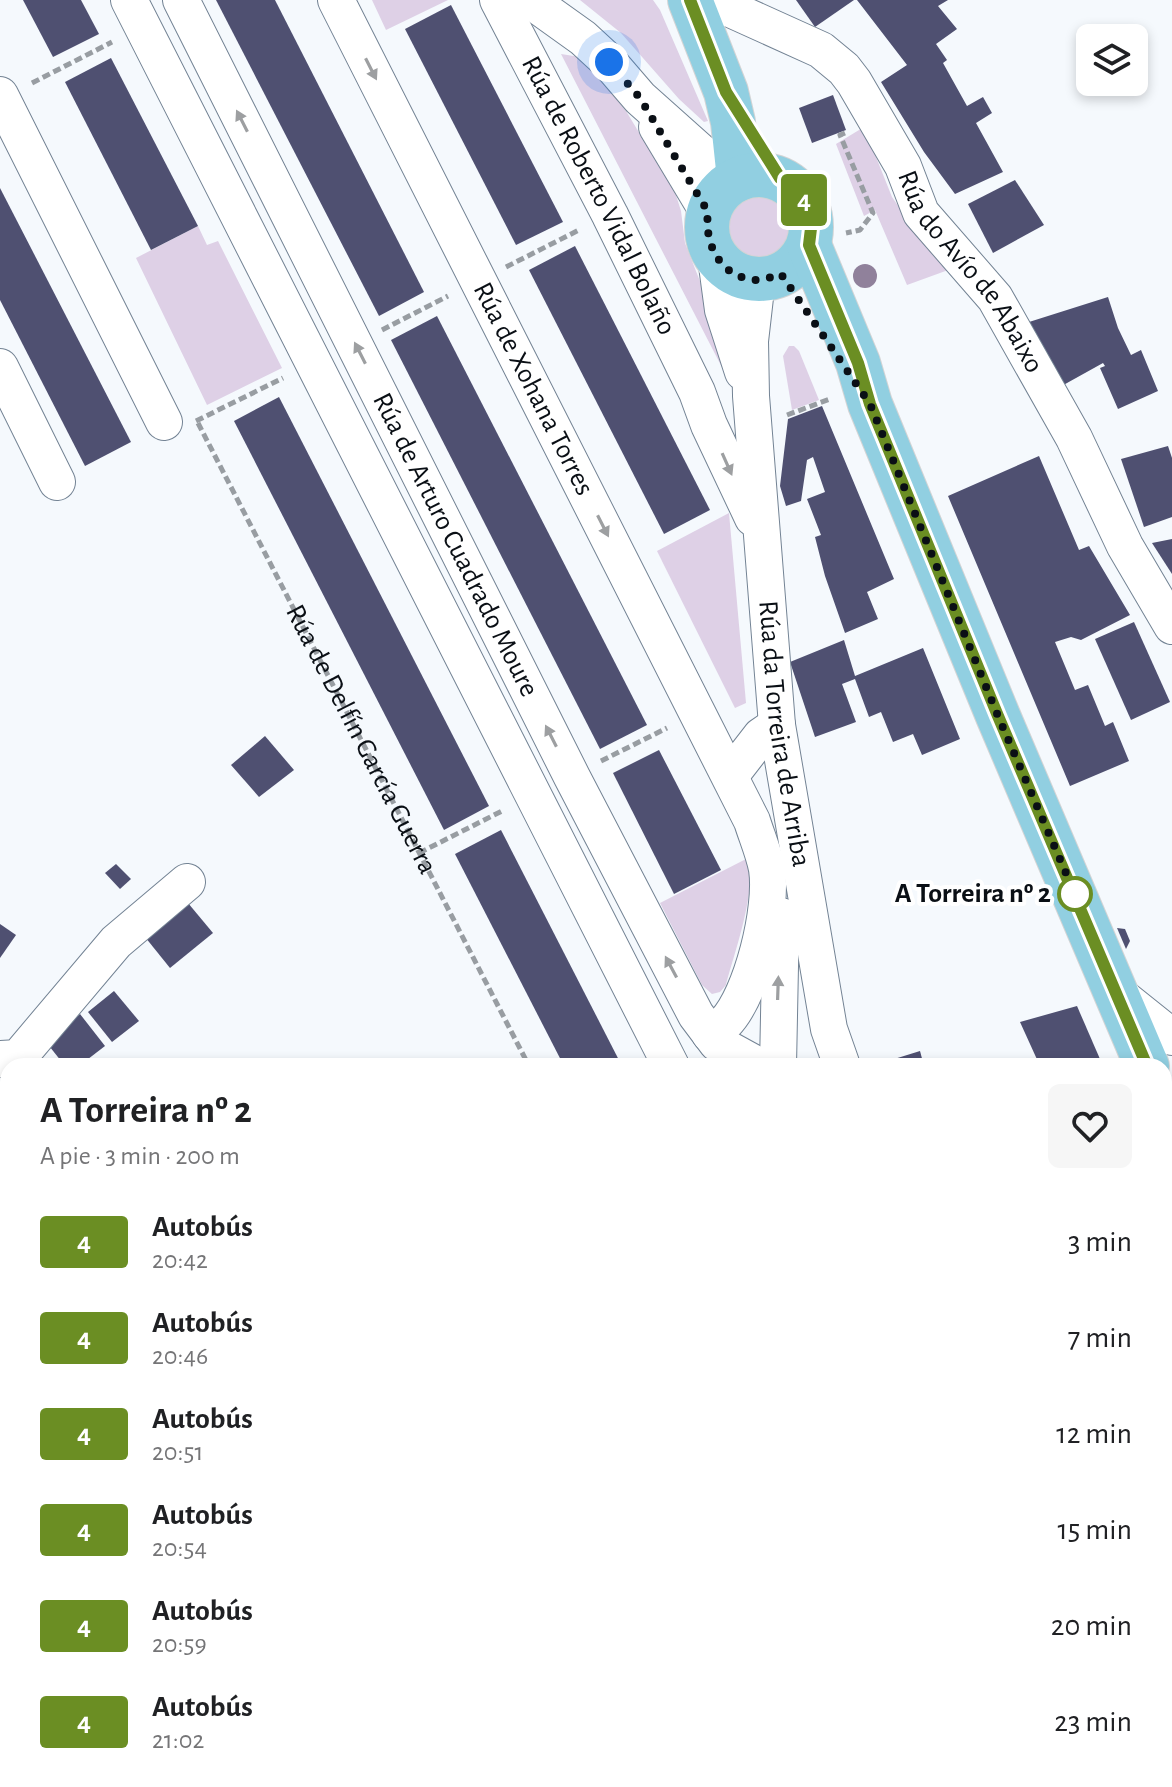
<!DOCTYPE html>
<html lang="es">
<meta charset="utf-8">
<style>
body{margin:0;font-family:"Alegreya Sans",sans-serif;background:#f6f6f6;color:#202124;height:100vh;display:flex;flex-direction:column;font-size:30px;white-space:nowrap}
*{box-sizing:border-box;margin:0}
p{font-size:26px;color:#757577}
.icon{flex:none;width:44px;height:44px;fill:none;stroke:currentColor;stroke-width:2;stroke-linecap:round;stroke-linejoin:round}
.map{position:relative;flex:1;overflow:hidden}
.drawer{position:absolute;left:0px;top:1058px;width:1172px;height:730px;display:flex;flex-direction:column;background:#fff;border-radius:24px 24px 0 0;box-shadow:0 4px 12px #0003}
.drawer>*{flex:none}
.badge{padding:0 16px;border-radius:6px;font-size:28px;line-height:52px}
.tools{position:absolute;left:1076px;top:24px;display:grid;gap:16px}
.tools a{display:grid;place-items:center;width:72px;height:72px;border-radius:12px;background:#fff;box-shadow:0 4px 12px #0003;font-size:40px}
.you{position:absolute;width:40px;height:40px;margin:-20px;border:6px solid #fff;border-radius:50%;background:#1a73e8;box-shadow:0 0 0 12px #1a73e833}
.map>.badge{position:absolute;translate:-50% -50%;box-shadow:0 0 0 4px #fff}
.round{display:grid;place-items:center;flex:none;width:84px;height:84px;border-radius:12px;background:#f6f6f6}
.head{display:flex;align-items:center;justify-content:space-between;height:136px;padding:0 40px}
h1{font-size:38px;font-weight:700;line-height:60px}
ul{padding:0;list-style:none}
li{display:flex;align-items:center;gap:24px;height:96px;padding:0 40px}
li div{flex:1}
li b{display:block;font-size:30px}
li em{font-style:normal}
li .badge{min-width:88px;font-weight:700;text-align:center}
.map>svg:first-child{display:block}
.green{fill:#ded0e6}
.building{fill:#4f5071}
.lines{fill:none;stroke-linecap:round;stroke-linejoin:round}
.minor-casing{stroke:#738394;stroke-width:38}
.major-casing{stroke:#d3d4d5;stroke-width:46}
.path{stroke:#989da2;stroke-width:5;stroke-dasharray:8 4;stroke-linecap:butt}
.minor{stroke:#fff;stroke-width:36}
.major{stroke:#91cfe1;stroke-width:44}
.tree{fill:#90819b}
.oneway{fill:#9d9fa1}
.line-casing{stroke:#fff;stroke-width:18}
.line{stroke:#6b8e23;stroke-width:12}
.walk{stroke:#0a0f15;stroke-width:8;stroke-dasharray:0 14.4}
.stop-dot{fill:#fff;stroke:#6b8e23;stroke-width:4}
.labels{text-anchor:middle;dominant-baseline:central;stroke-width:8;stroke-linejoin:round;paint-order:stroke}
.street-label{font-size:28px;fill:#0a0f15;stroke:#fff}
.stop-label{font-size:28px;font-weight:bold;fill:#0a0f15;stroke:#fff;text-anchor:end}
</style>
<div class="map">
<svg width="1172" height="1787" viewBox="0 0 1172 1787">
<rect width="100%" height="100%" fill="#f5f9fd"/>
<!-- green -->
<g class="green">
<polygon points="372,0 448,0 386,30"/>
<polygon points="580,0 653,0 660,10 708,121 704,122 679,99 621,33"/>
<polygon points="561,54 580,57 595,73 626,111 675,192 681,211 685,243 703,289 731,385"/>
<polygon points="864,127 892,197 914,229 951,269 907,285 875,210 864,216 836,144"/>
<circle cx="760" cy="225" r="33"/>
<polygon points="198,226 207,245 218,241 282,368 207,405 136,258"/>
<polygon points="789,346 794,346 799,351 819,400 792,410 783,356"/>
<polygon points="729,513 746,703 735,708 657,551"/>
<path d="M746,859C760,883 733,957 726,985L720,992L712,994L702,985L660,903Z"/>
</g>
<!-- building -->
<g class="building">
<polygon points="23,0 81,0 99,34 53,57"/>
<polygon points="216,0 275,0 424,292 379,316"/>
<polygon points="796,0 854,0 815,27"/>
<polygon points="857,0 948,0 938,6 957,29 936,44 947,60 943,63 967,106 983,97 992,113 976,123 1003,172 955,194 924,152 881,82 907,65"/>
<polygon points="451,5 563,222 516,245 405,29"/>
<polygon points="111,58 198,226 151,250 65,82"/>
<polygon points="833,95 846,130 812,143 799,108"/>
<polygon points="1015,180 1044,225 993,253 968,204"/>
<polygon points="0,188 131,442 85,466 0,300"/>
<polygon points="575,246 710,510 664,534 529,270"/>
<polygon points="1108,297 1118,328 1131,355 1141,350 1158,391 1118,409 1100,368 1105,366 1103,363 1058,388 1029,322"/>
<polygon points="437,316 647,725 600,749 391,340"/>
<polygon points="279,397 489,806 444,830 234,421"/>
<polygon points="822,406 894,579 867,592 878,619 845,633 825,576 815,537 821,535 807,499 825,492 813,457 807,460 801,501 786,506 780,486 788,419"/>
<polygon points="1168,446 1172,458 1172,517 1144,527 1121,459"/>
<polygon points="1039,456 1079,550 1089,546 1130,615 1081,640 1071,637 1055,642 1075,690 1088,685 1105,726 1113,722 1129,761 1070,786 948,496"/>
<polygon points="1172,539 1172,574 1152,543"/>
<polygon points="1134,622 1170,702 1131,720 1095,639"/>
<polygon points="844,640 855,676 923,648 960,739 922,755 913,734 893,742 881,712 869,717 855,679 842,684 856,722 815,737 790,662"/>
<polygon points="265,736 294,770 259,797 231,765"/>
<polygon points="659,750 721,870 674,894 613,773"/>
<polygon points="501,830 622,1066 564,1066 455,854"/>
<polygon points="116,864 131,879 120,889 105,873"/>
<polygon points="183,897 213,933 170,968 141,932"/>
<polygon points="0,924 16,935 0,958"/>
<polygon points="1117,928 1125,929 1130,941 1126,949"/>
<polygon points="114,991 139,1021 112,1042 88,1012"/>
<polygon points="1077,1006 1103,1066 1040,1066 1020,1022"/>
<polygon points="80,1014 105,1046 79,1066 65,1066 46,1042"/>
<polygon points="920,1051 924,1066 875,1066 875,1065"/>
<polygon points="1164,1187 1172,1206 1172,1623 1164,1626"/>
<polygon points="1172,1660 1172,1732 1171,1732 1164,1709 1164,1663"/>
<polygon points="1017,1780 1070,1780 1055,1787 1021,1787"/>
</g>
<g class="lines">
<defs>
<g id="minor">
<polyline points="129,0 671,1066"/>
<path id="s2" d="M181,0L572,777L696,1015L717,1043L759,1066"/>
<path id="s3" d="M336,0L752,821C757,837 764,853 767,869C773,908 752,995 725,1023C721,1027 715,1031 710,1034"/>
<path id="s4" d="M498,0L610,215L697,392L709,425L753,518"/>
<polyline points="530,0 583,38 609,62 640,98 733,181"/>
<path id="s5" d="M693,0L726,7L821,50L844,69L854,82L903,166L921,213L995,298L1074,438L1125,546L1172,626"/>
<polyline points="0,95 164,422"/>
<polyline points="657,127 708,212"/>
<polyline points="716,258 723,310 743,372"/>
<path id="s6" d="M757,280L750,341L751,396L777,725L829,1029L842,1066"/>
<polyline points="0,367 57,482"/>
<polyline points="730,776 761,736 777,725"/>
<polyline points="1117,993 1172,1037"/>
<polyline points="0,1059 18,1058 116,942 187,882"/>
<polyline points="778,1066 781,916"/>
<polyline points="1116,1780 1147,1784"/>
</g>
<g id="major">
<polyline points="690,0 726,92 733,122 739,179"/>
<circle cx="759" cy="227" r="52"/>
<polyline points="809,245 858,363 870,404 998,716 1147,1066"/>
<polyline points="1164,1106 1172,1125"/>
</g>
</defs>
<!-- minor casing -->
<use href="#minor" class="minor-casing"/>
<!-- major casing -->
<use href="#major" class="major-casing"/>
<!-- path -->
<g class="path">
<polyline points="32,83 112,42"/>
<polyline points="845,133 840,135 873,213 860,230 846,233"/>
<polyline points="506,267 579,230"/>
<polyline points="382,330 448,296"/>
<polyline points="787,415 830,399"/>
<polyline points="196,421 283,378"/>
<path id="s1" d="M198,423L529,1066"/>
<polyline points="601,761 667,728"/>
<polyline points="419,853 504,810"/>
<polyline points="1164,1651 1172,1648"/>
</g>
<!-- minor -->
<use href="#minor" class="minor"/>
<!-- major -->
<use href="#major" class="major"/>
</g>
<!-- trees -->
<circle class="tree" cx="865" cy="276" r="12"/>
<!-- one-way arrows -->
<defs><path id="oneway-solid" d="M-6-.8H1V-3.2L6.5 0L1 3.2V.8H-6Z" transform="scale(2)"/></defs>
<g class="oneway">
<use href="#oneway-solid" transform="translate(371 69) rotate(63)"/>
<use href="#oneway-solid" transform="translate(242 121) rotate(-117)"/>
<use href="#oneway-solid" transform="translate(360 353) rotate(-117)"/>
<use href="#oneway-solid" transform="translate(727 464) rotate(66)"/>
<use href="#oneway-solid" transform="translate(603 526) rotate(63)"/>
<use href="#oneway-solid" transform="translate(551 736) rotate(-117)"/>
<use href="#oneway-solid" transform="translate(671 967) rotate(-118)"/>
<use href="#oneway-solid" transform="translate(778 988) rotate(-88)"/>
</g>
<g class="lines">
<defs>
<polyline id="line" points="690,0 726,92 780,178 795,188 806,203 812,220 809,245 858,363 870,404 998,716 1147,1066"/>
</defs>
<!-- line casing -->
<use href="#line" class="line-casing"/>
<!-- line -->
<use href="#line" class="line"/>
<!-- walk -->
<path class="walk" d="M609,62L640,98L708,212C704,244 720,278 757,280C764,280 774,276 781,274L870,404L998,716L1075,894"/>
</g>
<!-- markers -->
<circle class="stop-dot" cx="1075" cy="894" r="16"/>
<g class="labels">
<!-- street labels -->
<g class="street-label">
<text stroke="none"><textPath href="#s4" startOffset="220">Rúa de Roberto Vidal Bolaño</textPath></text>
<text stroke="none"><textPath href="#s5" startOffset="408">Rúa do Avío de Abaixo</textPath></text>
<text stroke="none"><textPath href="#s3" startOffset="436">Rúa de Xohana Torres</textPath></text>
<text stroke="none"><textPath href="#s2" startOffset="610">Rúa de Arturo Cuadrado Moure</textPath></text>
<text stroke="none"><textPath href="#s6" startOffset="456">Rúa da Torreira de Arriba</textPath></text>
<text stroke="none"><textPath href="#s1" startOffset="356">Rúa de Delfín García Guerra</textPath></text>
</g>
<!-- stop labels -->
<g class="stop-label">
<text x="1051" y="894">A Torreira nº 2</text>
</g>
</g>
</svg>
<div class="tools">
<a><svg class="icon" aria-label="layers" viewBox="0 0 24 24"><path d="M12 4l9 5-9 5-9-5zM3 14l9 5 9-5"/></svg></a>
</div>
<div class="you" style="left:609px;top:62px"></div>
<b class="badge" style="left:804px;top:200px;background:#6b8e23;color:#fff">4</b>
<section class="drawer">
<div class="head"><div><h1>A Torreira nº 2</h1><p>A pie · 3 min · 200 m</p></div><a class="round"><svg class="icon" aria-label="heart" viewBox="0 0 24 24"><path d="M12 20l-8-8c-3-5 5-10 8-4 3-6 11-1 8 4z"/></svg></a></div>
<ul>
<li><span class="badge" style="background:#6b8e23;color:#fff">4</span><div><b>Autobús</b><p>20:42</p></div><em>3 min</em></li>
<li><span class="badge" style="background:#6b8e23;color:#fff">4</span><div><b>Autobús</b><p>20:46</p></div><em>7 min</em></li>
<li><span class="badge" style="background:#6b8e23;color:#fff">4</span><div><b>Autobús</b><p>20:51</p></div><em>12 min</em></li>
<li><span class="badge" style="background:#6b8e23;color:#fff">4</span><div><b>Autobús</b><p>20:54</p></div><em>15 min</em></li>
<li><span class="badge" style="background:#6b8e23;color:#fff">4</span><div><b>Autobús</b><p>20:59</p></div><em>20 min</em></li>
<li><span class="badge" style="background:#6b8e23;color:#fff">4</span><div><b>Autobús</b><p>21:02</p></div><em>23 min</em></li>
</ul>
</section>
</div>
